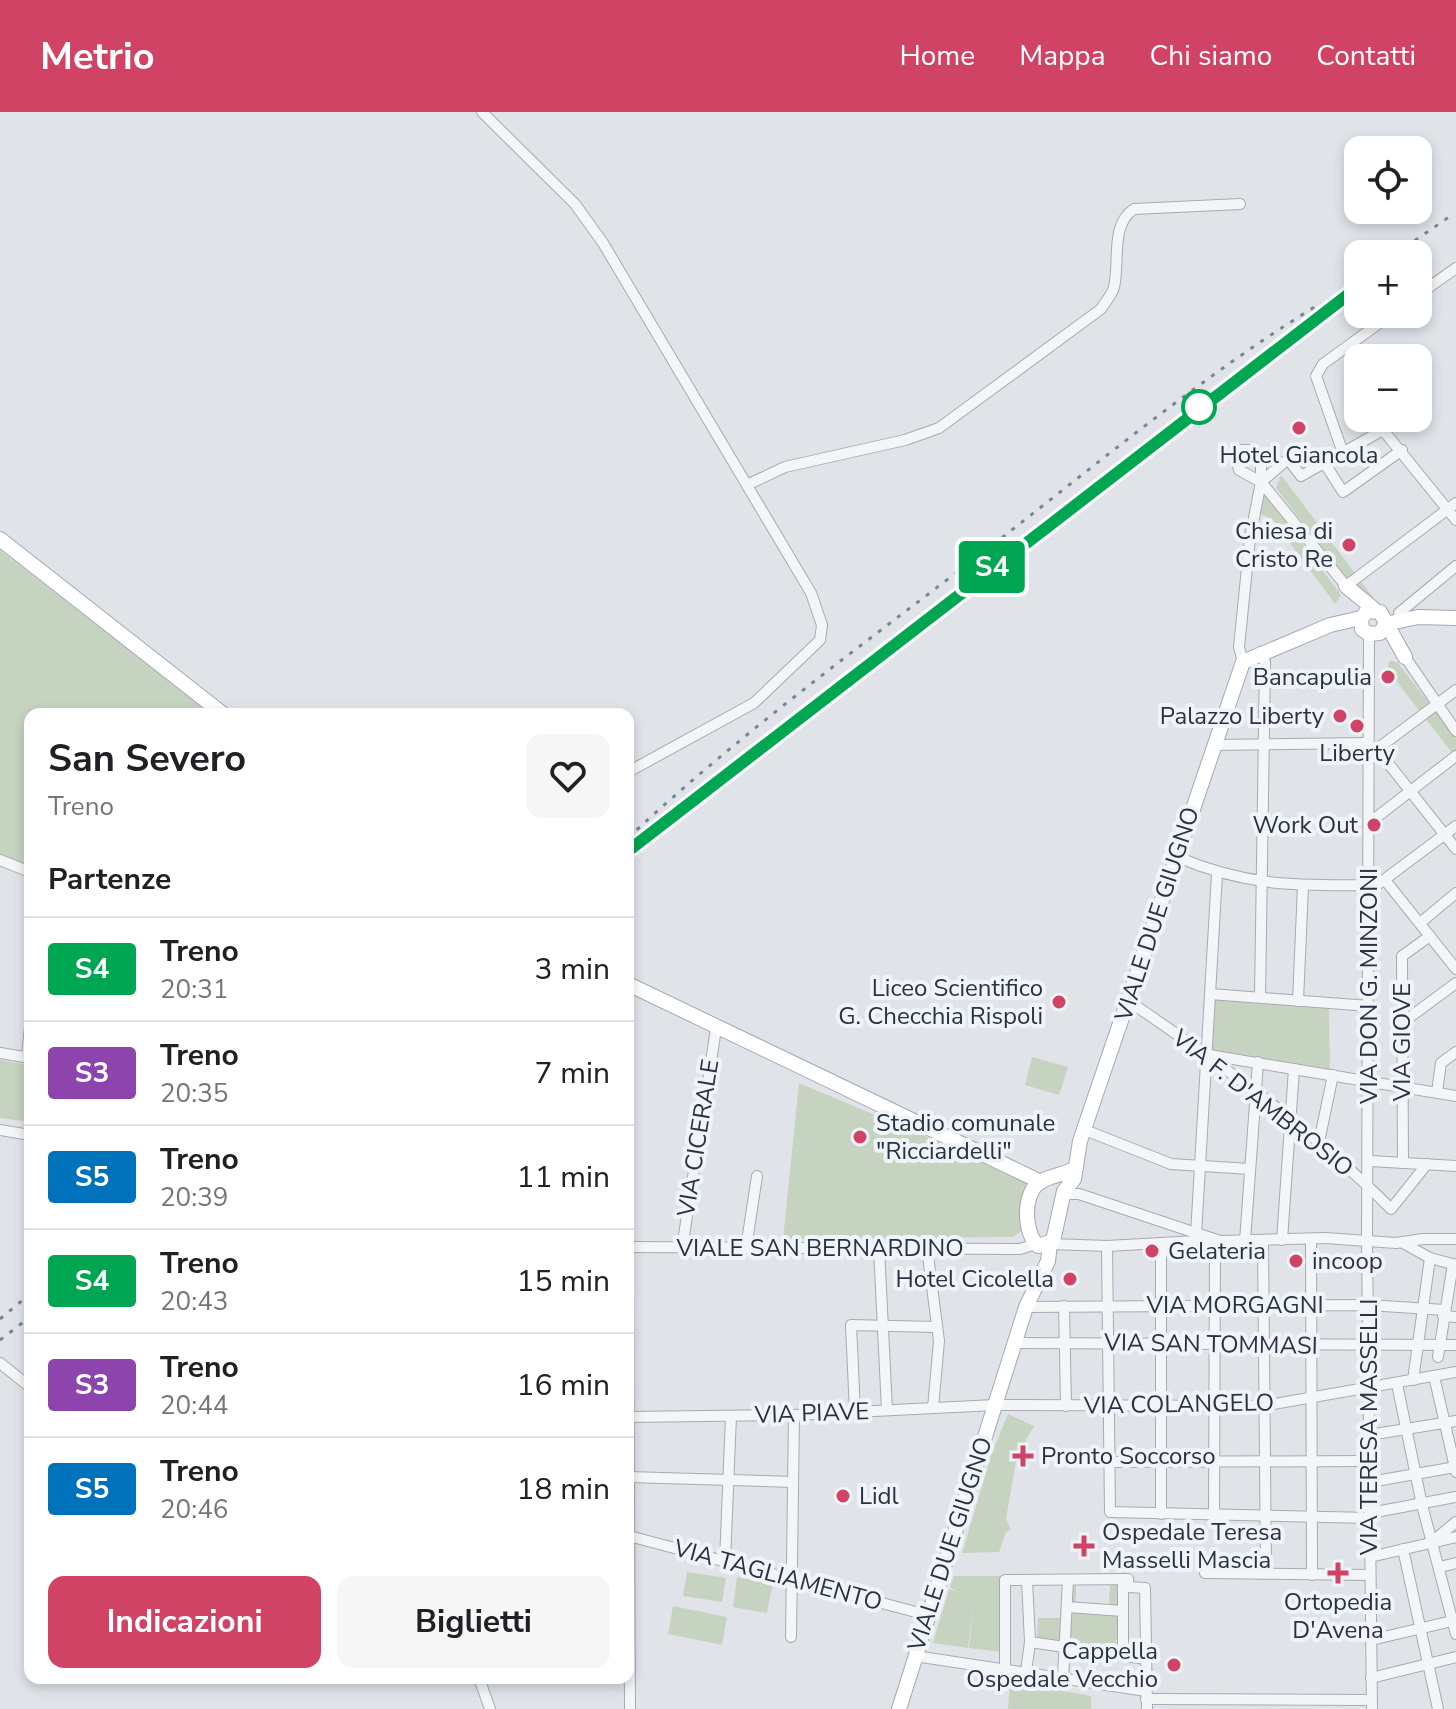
<!DOCTYPE html>
<html lang="it">
<meta charset="utf-8">
<style>
body{margin:0;font-family:"Nunito Sans",sans-serif;background:#f6f6f6;color:#202124;height:100vh;display:flex;flex-direction:column;font-size:30px;white-space:nowrap}
*{box-sizing:border-box;margin:0}
p{font-size:26px;color:#757577}
.icon{flex:none;width:44px;height:44px;fill:none;stroke:currentColor;stroke-width:2;stroke-linecap:round;stroke-linejoin:round}
.map{position:relative;flex:1;overflow:hidden}
.drawer{position:absolute;left:24px;top:596px;width:610px;height:976px;display:flex;flex-direction:column;background:#fff;border-radius:16px;box-shadow:0 4px 12px #0003}
.drawer>*{flex:none}
.badge{padding:0 16px;border-radius:6px;font-size:28px;line-height:52px}
.controls{position:absolute;left:1344px;top:24px;display:grid;gap:16px}
.controls a{display:grid;place-items:center;width:88px;height:88px;border-radius:16px;background:#fff;box-shadow:0 4px 12px #0003;font-size:40px}
.map>.badge{position:absolute;translate:-50% -50%;box-shadow:0 0 0 4px #fff}
h2{padding:0 24px;font-size:30px;line-height:72px}
.round{display:grid;place-items:center;flex:none;width:84px;height:84px;border-radius:16px;background:#f6f6f6}
.headline{display:flex;align-items:center;justify-content:space-between;height:136px;padding:0 24px}
h1{font-size:38px;font-weight:700;line-height:60px}
.action{display:flex;gap:16px;margin-top:auto;padding:16px 24px}
.action a{flex:1;height:92px;border-radius:16px;background:#d04364;color:#fff;font-size:32px;font-weight:700;line-height:92px;text-align:center}
.action a+a{background:#f6f6f6;color:#202124}
ul{padding:0;list-style:none}
li{display:flex;align-items:center;gap:24px;height:104px;padding:0 24px;border-top:2px solid #e0e0e0}
li div{flex:1}
li b{display:block;font-size:30px}
li em{font-style:normal}
li .badge{min-width:88px;font-weight:700;text-align:center}
header{display:flex;align-items:center;gap:48px;box-sizing:border-box;height:112px;padding:0 40px;background:#d04364;color:#fff}
header strong{font-size:38px}
nav{display:flex;gap:44px;margin-inline-start:auto;font-size:28px}
.map>svg:first-child{display:block}
.green{fill:#c7d3c1}
.lines{fill:none;stroke-linecap:round;stroke-linejoin:round}
.minor-casing{stroke:#a5abb3;stroke-width:12}
.major-casing{stroke:#9faab5;stroke-width:16}
.minor{stroke:#f3f5f7;stroke-width:10}
.major{stroke:#fff;stroke-width:14}
.rail{stroke:#798593;stroke-width:3;stroke-dasharray:4 8;stroke-linecap:butt}
.line-casing{stroke:#fff;stroke-width:18}
.line{stroke:#00a651;stroke-width:12}
.stop-dot{fill:#fff;stroke:#00a651;stroke-width:4}
.poi-dot{fill:#d04364;stroke:#f0f3f7;stroke-width:3}
.labels{text-anchor:middle;dominant-baseline:central;stroke-width:8;stroke-linejoin:round;paint-order:stroke}
.poi-label{font-size:24px;fill:#283341;stroke:#f0f3f7;text-anchor:end}
.street-label{font-size:24px;fill:#283341;stroke:#f0f3f7}
</style>
<header>
<strong>Metrio</strong>
<nav><a>Home</a><a>Mappa</a><a>Chi siamo</a><a>Contatti</a></nav>
</header>
<div class="map">
<svg width="1456" height="1597" viewBox="0 0 1456 1597">
<rect width="100%" height="100%" fill="#e0e4e9"/>
<!-- green -->
<g class="green">
<polygon points="1281,363 1378,492 1353,476 1276,376"/>
<polygon points="1262,377 1341,483 1335,492 1274,409 1259,401"/>
<polygon points="0,438 212,602 30,602 30,756 0,743"/>
<polygon points="1390,548 1398,551 1456,626 1456,646 1387,557"/>
<polygon points="1211,883 1329,893 1330,961 1209,941"/>
<polygon points="1032,945 1068,955 1059,983 1025,973"/>
<polygon points="0,948 30,953 30,1010 0,1006"/>
<polygon points="799,971 1022,1065 1026,1072 1021,1119 1013,1125 783,1127"/>
<polygon points="1008,1302 1034,1314 1017,1344 1006,1407 1011,1418 1006,1420 999,1440 962,1441 992,1341"/>
<polygon points="687,1460 726,1466 722,1490 683,1484"/>
<polygon points="954,1464 1000,1464 1002,1540 969,1536 974,1487 968,1536 933,1531 949,1477 957,1480 950,1475"/>
<polygon points="737,1465 773,1471 767,1501 733,1495"/>
<polygon points="1064,1471 1076,1471 1076,1491 1109,1493 1110,1472 1120,1472 1116,1537 1037,1526 1038,1506 1063,1506"/>
<polygon points="673,1494 727,1505 722,1533 668,1522"/>
<polygon points="1011,1559 1064,1567 1063,1579 1091,1584 1091,1597 1008,1597"/>
</g>
<g class="lines">
<defs>
<g id="minor">
<polyline points="482,0 575,92 603,131 811,481 822,513 820,528 754,591 628,660"/>
<polyline points="1418,183 1456,156"/>
<polyline points="1343,341 1316,264 1323,252 1392,202"/>
<polyline points="1325,352 1343,380 1402,338"/>
<polyline points="1261,370 1346,474 1456,391"/>
<polyline points="1261,370 1288,347 1301,364 1383,318 1456,408"/>
<path d="M747,373L785,355L905,328L939,316L1101,197C1105,190 1112,183 1114,175C1120,151 1110,112 1134,97L1240,92"/>
<polyline points="1399,501 1456,454"/>
<polyline points="1369,522 1367,1130 1372,1597"/>
<polyline points="1405,545 1456,619"/>
<polyline points="1243,550 1239,535 1250,426 1261,370 1261,352 1254,338 1242,338 1236,347 1239,358 1261,370"/>
<polyline points="1214,633 1368,631"/>
<polyline points="1377,637 1456,578"/>
<polyline points="1368,640 1377,637 1456,737"/>
<polyline points="1369,711 1456,644"/>
<path d="M1175,744C1244,774 1295,774 1369,773"/>
<polyline points="0,748 30,760"/>
<polyline points="1385,768 1456,857"/>
<polyline points="1369,779 1456,714"/>
<polyline points="1420,811 1456,781"/>
<polyline points="1210,882 1369,894"/>
<polyline points="1260,885 1265,550 1260,540"/>
<polyline points="1298,889 1303,774"/>
<path d="M1130,890C1221,952 1313,1018 1391,1097L1427,1052"/>
<polyline points="1402,911 1456,871"/>
<polyline points="0,941 30,946"/>
<polyline points="1209,943 1456,984"/>
<polyline points="27,945 30,914"/>
<polyline points="1437,980 1441,951 1456,940"/>
<polyline points="0,1018 30,1023"/>
<polyline points="1085,1018 1171,1052 1250,1057"/>
<polyline points="1319,1030 1333,963"/>
<polyline points="1370,1049 1456,1054"/>
<polyline points="1403,1051 1402,844 1430,824"/>
<polyline points="1063,1082 1079,1082 1220,1129 1325,1126 1396,1131 1423,1127 1456,1127"/>
<polyline points="1196,1123 1217,762"/>
<polyline points="1311,1127 1312,1463"/>
<polyline points="1263,1128 1266,1462"/>
<polyline points="1282,1128 1294,957"/>
<polyline points="1245,1129 1258,950"/>
<polyline points="1403,1131 1430,1146 1456,1153"/>
<polyline points="1051,1132 1107,1134 1215,1128 1214,1404"/>
<polyline points="1161,1132 1161,1402"/>
<polyline points="1107,1134 1110,1400 1370,1406"/>
<polyline points="628,1135 1020,1137 1036,1132"/>
<polyline points="682,1136 716,917"/>
<polyline points="746,1136 757,1064"/>
<polyline points="879,1136 887,1298"/>
<polyline points="927,1136 939,1229 933,1296"/>
<polyline points="628,1179 630,1597"/>
<polyline points="1064,1194 1066,1294"/>
<polyline points="1026,1195 1368,1193 1445,1198"/>
<polyline points="1443,1204 1456,1205"/>
<polyline points="1015,1231 1456,1233"/>
<polyline points="1438,1245 1453,1152"/>
<polyline points="0,1251 30,1275"/>
<polyline points="1434,1264 1456,1360"/>
<polyline points="1413,1268 1430,1146"/>
<polyline points="1397,1272 1422,1393 1456,1522"/>
<polyline points="855,1300 851,1213 937,1215"/>
<polyline points="628,1305 794,1303 995,1293 1263,1294 1456,1260"/>
<polyline points="1369,1323 1456,1309"/>
<polyline points="1108,1350 1369,1349"/>
<polyline points="628,1365 793,1370"/>
<polyline points="1370,1370 1456,1355"/>
<polyline points="1370,1401 1456,1385"/>
<polyline points="629,1424 927,1503"/>
<polyline points="1433,1429 1456,1410"/>
<polyline points="1403,1437 1438,1597"/>
<polyline points="1370,1445 1456,1425"/>
<polyline points="725,1449 731,1304"/>
<polyline points="1440,1455 1456,1451"/>
<polyline points="1205,1461 1370,1463"/>
<polyline points="1123,1467 1123,1544"/>
<polyline points="1027,1468 1030,1530 1146,1547"/>
<polyline points="1067,1495 1123,1499"/>
<polyline points="791,1525 794,1303"/>
<polyline points="1371,1528 1456,1508"/>
<polyline points="915,1544 1146,1579"/>
<polyline points="1005,1557 1005,1468 1128,1467 1129,1475 1145,1476 1147,1597"/>
<polyline points="1026,1560 1030,1530"/>
<polyline points="479,1566 490,1597"/>
<polyline points="1063,1566 1068,1468"/>
<polyline points="1371,1566 1456,1545"/>
<polyline points="1146,1587 1371,1588"/>
</g>
<g id="major">
<polyline points="0,427 223,602"/>
<polyline points="1346,474 1375,498"/>
<polyline points="1385,512 1418,505 1456,506"/>
<polyline points="1385,513 1380,521 1369,522 1362,517 1361,507 1367,499 1380,500 1405,545"/>
<polyline points="628,872 1041,1070"/>
<path d="M1076,1056C1065,1063 1051,1063 1040,1070C1022,1081 1024,1122 1038,1134L1053,1129L1064,1079L1074,1067L1080,1029L1243,550L1330,513L1361,506"/>
<polyline points="899,1597 1026,1195 1048,1149 1050,1132"/>
</g>
</defs>
<!-- minor casing -->
<use href="#minor" class="minor-casing"/>
<!-- major casing -->
<use href="#major" class="major-casing"/>
<!-- minor -->
<use href="#minor" class="minor"/>
<!-- major -->
<use href="#major" class="major"/>
<!-- rail -->
<g class="rail">
<polyline points="1395,142 1452,103"/>
<path d="M628,726C739,622 865,531 986,438C1096,353 1203,263 1321,191"/>
<polyline points="628,739 1358,175"/>
<polyline points="0,1207 30,1182"/>
<polyline points="0,1228 30,1205"/>
</g>
</g>
<g class="lines">
<defs>
<polyline id="line" points="628,739 1358,175"/>
</defs>
<!-- line casing -->
<use href="#line" class="line-casing"/>
<!-- line -->
<use href="#line" class="line"/>
</g>
<!-- markers -->
<circle class="stop-dot" cx="1199" cy="295" r="16"/>
<g class="poi-dot">
<circle cx="1299" cy="316" r="8"/>
<circle cx="1349" cy="433" r="8"/>
<circle cx="1388" cy="565" r="8"/>
<circle cx="1340" cy="604" r="8"/>
<circle cx="1357" cy="614" r="8"/>
<circle cx="1374" cy="713" r="8"/>
<circle cx="1059" cy="890" r="8"/>
<circle cx="860" cy="1025" r="8"/>
<circle cx="1152" cy="1139" r="8"/>
<circle cx="1296" cy="1149" r="8"/>
<circle cx="1070" cy="1167" r="8"/>
<path d="M1019 1332h8v8h8v8h-8v8h-8v-8h-8v-8h8z"/>
<circle cx="843" cy="1384" r="8"/>
<path d="M1080 1422h8v8h8v8h-8v8h-8v-8h-8v-8h8z"/>
<path d="M1334 1449h8v8h8v8h-8v8h-8v-8h-8v-8h8z"/>
<circle cx="1174" cy="1553" r="8"/>
</g>
<g class="labels">
<!-- poi labels -->
<g class="poi-label">
<text x="1299" y="343" text-anchor="middle">Hotel Giancola</text>
<text x="1333" y="419">Chiesa di<tspan x="1333" dy="28">Cristo Re</tspan></text>
<text x="1372" y="565">Bancapulia</text>
<text x="1324" y="604">Palazzo Liberty</text>
<text x="1357" y="641" text-anchor="middle">Liberty</text>
<text x="1358" y="713">Work Out</text>
<text x="1043" y="876">Liceo Scientifico<tspan x="1043" dy="28">G. Checchia Rispoli</tspan></text>
<text x="876" y="1011" text-anchor="start">Stadio comunale<tspan x="876" dy="28">"Ricciardelli"</tspan></text>
<text x="1168" y="1139" text-anchor="start">Gelateria</text>
<text x="1312" y="1149" text-anchor="start">incoop</text>
<text x="1054" y="1167">Hotel Cicolella</text>
<text x="1041" y="1344" text-anchor="start">Pronto Soccorso</text>
<text x="859" y="1384" text-anchor="start">Lidl</text>
<text x="1102" y="1420" text-anchor="start">Ospedale Teresa<tspan x="1102" dy="28">Masselli Mascia</tspan></text>
<text x="1338" y="1490" text-anchor="middle">Ortopedia<tspan x="1338" dy="28">D'Avena</tspan></text>
<text x="1158" y="1539">Cappella<tspan x="1158" dy="28">Ospedale Vecchio</tspan></text>
</g>
<!-- street labels -->
<g class="street-label">
<text transform="translate(1157 802) rotate(-72)">VIALE DUE GIUGNO</text>
<text transform="translate(1369 874) rotate(-90)">VIA DON G. MINZONI</text>
<text transform="translate(1402 930) rotate(-90)">VIA GIOVE</text>
<text transform="translate(1263 991) rotate(38)">VIA F. D'AMBROSIO</text>
<text transform="translate(698 1026) rotate(-81)">VIA CICERALE</text>
<text x="820" y="1136">VIALE SAN BERNARDINO</text>
<text x="1235" y="1193">VIA MORGAGNI</text>
<text transform="translate(1211 1232) rotate(1)">VIA SAN TOMMASI</text>
<text transform="translate(1179 1292) rotate(-1)">VIA COLANGELO</text>
<text transform="translate(812 1301) rotate(-2)">VIA PIAVE</text>
<text transform="translate(1369 1315) rotate(-90)">VIA TERESA MASSELLI</text>
<text transform="translate(950 1432) rotate(-72)">VIALE DUE GIUGNO</text>
<text transform="translate(778 1463) rotate(15)">VIA TAGLIAMENTO</text>
</g>
</g>
</svg>
<div class="controls">
<a><svg class="icon" aria-label="locate" viewBox="0 0 24 24"><circle cx="12" cy="12" r="6"/><path d="M12 2v4M12 18v4M2 12h4M18 12h4"/></svg></a>
<a>+</a>
<a>−</a>
</div>
<b class="badge" style="left:992px;top:455px;background:#00a651;color:#fff">S4</b>
<section class="drawer">
<div class="headline"><div><h1>San Severo</h1><p>Treno</p></div><a class="round"><svg class="icon" aria-label="heart" viewBox="0 0 24 24"><path d="M12 20l-8-8c-3-5 5-10 8-4 3-6 11-1 8 4z"/></svg></a></div>
<h2>Partenze</h2>
<ul>
<li><span class="badge" style="background:#00a651;color:#fff">S4</span><div><b>Treno</b><p>20:31</p></div><em>3 min</em></li>
<li><span class="badge" style="background:#8e44ad;color:#fff">S3</span><div><b>Treno</b><p>20:35</p></div><em>7 min</em></li>
<li><span class="badge" style="background:#0072bc;color:#fff">S5</span><div><b>Treno</b><p>20:39</p></div><em>11 min</em></li>
<li><span class="badge" style="background:#00a651;color:#fff">S4</span><div><b>Treno</b><p>20:43</p></div><em>15 min</em></li>
<li><span class="badge" style="background:#8e44ad;color:#fff">S3</span><div><b>Treno</b><p>20:44</p></div><em>16 min</em></li>
<li><span class="badge" style="background:#0072bc;color:#fff">S5</span><div><b>Treno</b><p>20:46</p></div><em>18 min</em></li>
</ul>
<div class="action"><a>Indicazioni</a><a>Biglietti</a></div>
</section>
</div>
